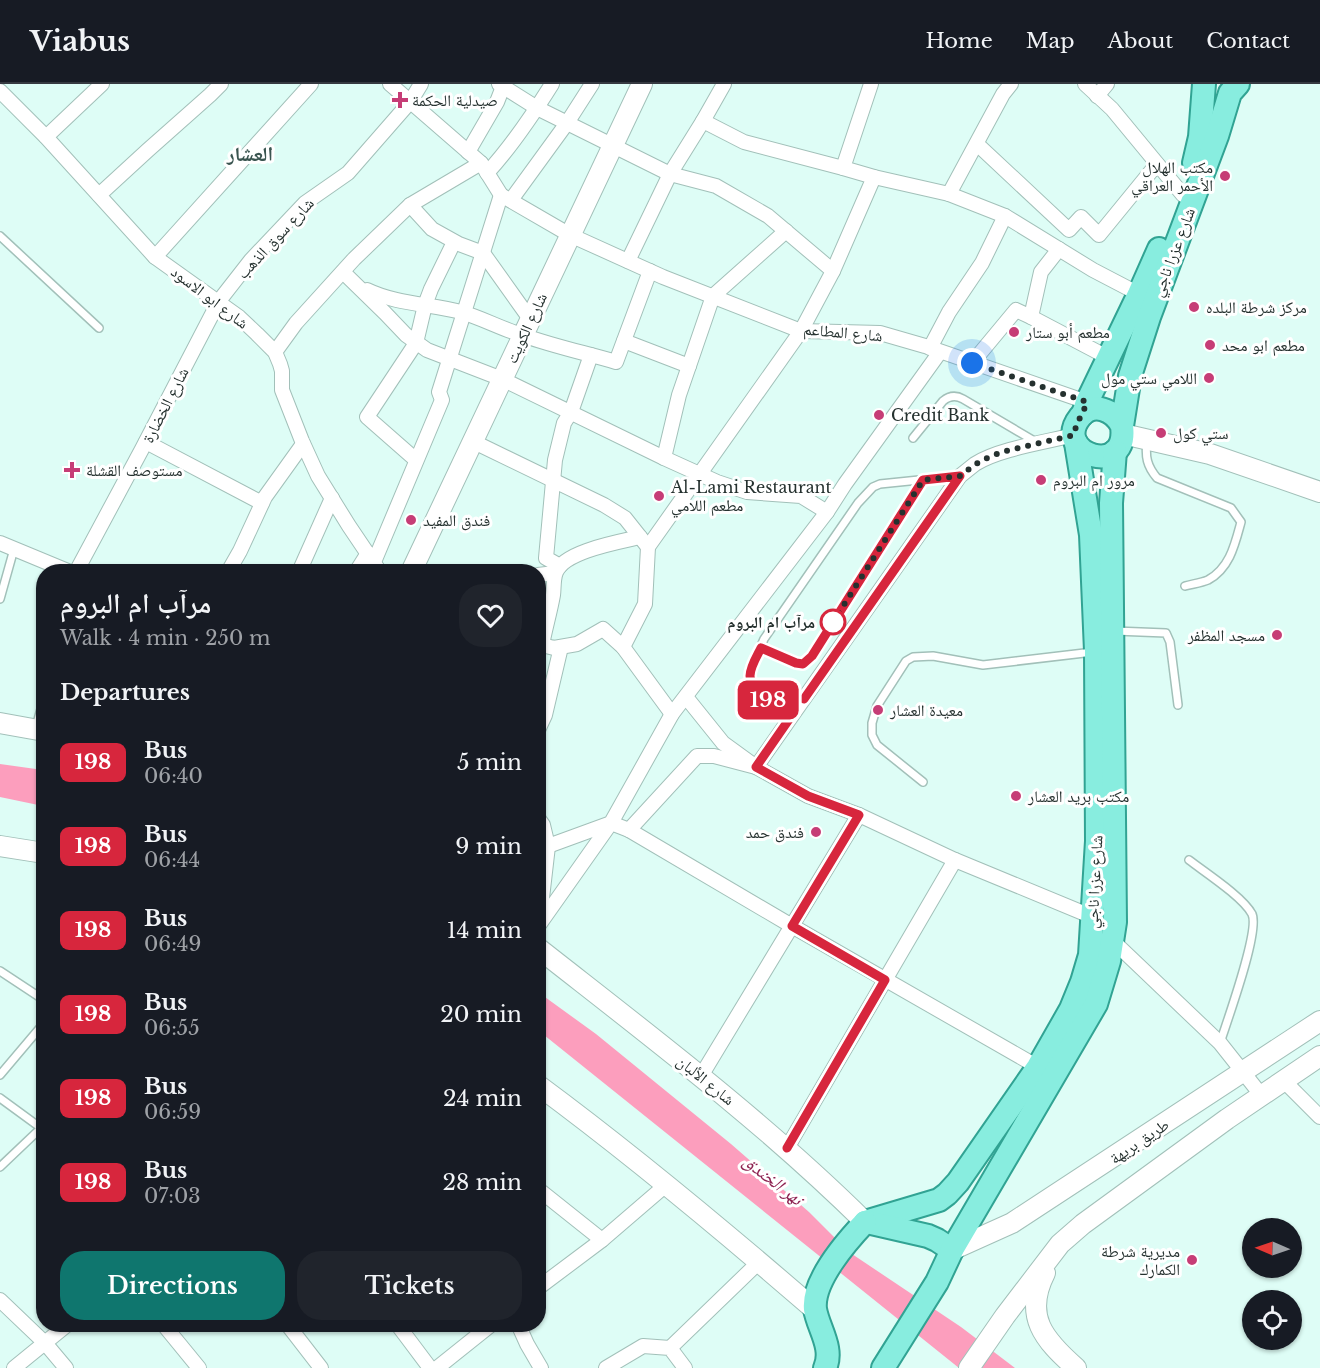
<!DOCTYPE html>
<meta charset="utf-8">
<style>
body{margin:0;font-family:"Libre Baskerville","Noto Naskh Arabic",serif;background:#20242c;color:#f1f3f6;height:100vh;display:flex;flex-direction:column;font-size:22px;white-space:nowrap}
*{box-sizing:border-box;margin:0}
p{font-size:20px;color:#9ea1a6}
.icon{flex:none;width:33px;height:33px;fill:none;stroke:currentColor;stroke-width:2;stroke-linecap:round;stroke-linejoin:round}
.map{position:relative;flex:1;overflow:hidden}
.sheet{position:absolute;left:36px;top:480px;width:510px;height:768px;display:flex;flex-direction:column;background:#171b24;border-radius:24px;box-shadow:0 2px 4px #0004}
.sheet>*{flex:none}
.badge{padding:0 12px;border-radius:9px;font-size:21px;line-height:39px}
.needle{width:39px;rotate:272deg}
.controls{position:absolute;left:1242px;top:1134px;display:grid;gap:12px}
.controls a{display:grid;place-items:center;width:60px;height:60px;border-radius:50%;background:#171b24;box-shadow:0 2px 4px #0004;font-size:30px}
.you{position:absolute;width:30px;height:30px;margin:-15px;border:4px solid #fff;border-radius:50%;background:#1a73e8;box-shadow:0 0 0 9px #1a73e833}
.map>.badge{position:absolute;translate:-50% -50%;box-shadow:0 0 0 3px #fff}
h2{padding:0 24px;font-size:22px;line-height:54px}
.round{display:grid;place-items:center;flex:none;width:63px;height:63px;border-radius:24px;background:#20242c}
.head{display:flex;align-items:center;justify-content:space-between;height:102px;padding:0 24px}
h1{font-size:28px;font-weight:600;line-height:45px}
.cta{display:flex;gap:12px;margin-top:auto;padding:12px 24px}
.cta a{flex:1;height:69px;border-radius:24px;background:#0f766e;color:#fff;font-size:24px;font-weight:600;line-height:69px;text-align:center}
.cta a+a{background:#20242c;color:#f1f3f6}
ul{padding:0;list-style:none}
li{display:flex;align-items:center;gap:18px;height:84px;padding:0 24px}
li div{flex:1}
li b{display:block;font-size:22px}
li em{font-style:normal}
li .badge{min-width:66px;font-weight:700;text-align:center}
header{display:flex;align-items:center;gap:36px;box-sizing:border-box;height:84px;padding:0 30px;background:#171b24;border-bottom:2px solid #363941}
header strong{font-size:28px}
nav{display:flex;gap:33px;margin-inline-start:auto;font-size:21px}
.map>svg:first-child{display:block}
.water{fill:#fc9ebd}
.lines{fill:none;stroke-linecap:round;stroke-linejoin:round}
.lane-casing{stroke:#a2c0b9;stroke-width:10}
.street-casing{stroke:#a2c0b9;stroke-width:16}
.secondary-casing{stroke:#a2c0b9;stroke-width:22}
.primary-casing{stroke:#31a393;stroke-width:26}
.lane{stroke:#fff;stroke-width:7}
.street{stroke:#fff;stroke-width:14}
.secondary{stroke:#fff;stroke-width:20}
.primary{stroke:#88eddf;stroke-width:22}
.line-casing{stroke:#fff;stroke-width:14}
.line{stroke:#d7263d;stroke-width:9}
.walk{stroke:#25312f;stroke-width:6;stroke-dasharray:0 10.8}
.poi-dot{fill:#c63d76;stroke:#fff;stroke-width:2}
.stop-dot{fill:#fff;stroke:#d7263d;stroke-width:3}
.labels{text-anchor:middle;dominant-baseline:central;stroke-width:6;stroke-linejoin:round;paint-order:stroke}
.poi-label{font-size:16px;fill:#25312f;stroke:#fff;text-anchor:start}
.street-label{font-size:16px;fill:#25312f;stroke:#fff}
.stop-label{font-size:16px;font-weight:bold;fill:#25312f;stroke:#fff;text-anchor:end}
.water-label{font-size:18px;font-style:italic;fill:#8d2251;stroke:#fff}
.quarter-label{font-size:20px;font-weight:bold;fill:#3a5550;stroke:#fff}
</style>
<header>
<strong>Viabus</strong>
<nav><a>Home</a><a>Map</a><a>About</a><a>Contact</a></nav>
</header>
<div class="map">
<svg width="1320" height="1284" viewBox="0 0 1320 1284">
<rect width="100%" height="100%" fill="#defdf6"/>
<!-- water -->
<g class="water">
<polygon points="0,680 43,686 43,722 0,713"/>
<polygon points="538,908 596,950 731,1060 809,1128 849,1168 961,1243 1015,1284 959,1284 539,947"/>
</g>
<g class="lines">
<defs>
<g id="lane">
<polyline points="0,152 99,244"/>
<path d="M913,354L943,317C949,312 956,311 963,315L1036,358"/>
<path d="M1147,357C1145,373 1147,382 1157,394L1231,424L1241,438C1235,460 1230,484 1208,496C1201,499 1192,500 1185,502"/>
<polyline points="0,515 14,465"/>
<polyline points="1115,547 1166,549 1170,558 1178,621"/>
<polyline points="761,564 796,579 803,580 812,572 923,396"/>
<polyline points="790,634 754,604 750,594 750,587 764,555 858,419 873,403 880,400 958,392"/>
<polyline points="36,643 44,614"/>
<polyline points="923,698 877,661 872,651 872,639 877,622 906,577 913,573 933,572 983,581 1093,568"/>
<path d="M1189,776C1206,789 1243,813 1252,830C1260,847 1227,937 1220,959"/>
<polyline points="0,887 44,916"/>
<polyline points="0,991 44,939"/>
<polyline points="0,1014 41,1044"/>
<polyline points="0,1083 41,1044 44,1046"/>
</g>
<g id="street">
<polyline points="390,0 481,79 501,111 570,151 663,193 801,247 880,249 925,262 1087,318"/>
<polyline points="499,0 537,24 670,90 716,102 768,132 833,187"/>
<polyline points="1085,0 1112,25 1183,111"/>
<polyline points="0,7 46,53 155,173 239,233 257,250 275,268 280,280 282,287 282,306 302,357 318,392 349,442 380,488"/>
<polyline points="1097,12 1107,0"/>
<polyline points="703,37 744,58 843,84 874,93 949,110 1005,132 1093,186 1139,210"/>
<polyline points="46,53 102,0"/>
<polyline points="977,60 1069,146 1081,133 1099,151 1157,80"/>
<polyline points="468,68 497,18 504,0"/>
<polyline points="843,84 871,0"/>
<path d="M487,89C512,62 532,32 552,0"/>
<polyline points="949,110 1003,10 1011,0"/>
<polyline points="99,111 148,66 210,11 221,0"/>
<polyline points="511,116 567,39 592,0"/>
<polyline points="410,121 432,145 459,160 483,169 530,235"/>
<polyline points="155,173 311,0"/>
<polyline points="628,177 670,90 703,37 724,0"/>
<polyline points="343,188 385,229 406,251 427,266 502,295 664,374 717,398 747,408 801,412 827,428"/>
<path d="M367,206C396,220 430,220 461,228C482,234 502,245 522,251C553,262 585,269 616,278L650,187"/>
<polyline points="1031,233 1109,274"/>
<polyline points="624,257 689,282"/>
<polyline points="930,264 949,228 982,179 1005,132"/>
<polyline points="275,268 296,239 354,175 410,121 481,79"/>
<polyline points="972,279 1016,226 1031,233 1041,188 1059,165"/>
<polyline points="472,357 604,421 625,434 648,463"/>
<polyline points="146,358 262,419"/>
<polyline points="664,374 679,311 713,212 786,147"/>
<polyline points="416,376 367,333 416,259 425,221 431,205 454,158"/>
<polyline points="0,459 70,488"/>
<polyline points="374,478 442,316 439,308 501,111"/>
<polyline points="560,482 546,474 555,376 564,339 571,328 591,271"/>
<polyline points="76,488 142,365 219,217 251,176 305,119 348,89 410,18 421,0"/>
<polyline points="228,488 240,467 265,413 303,360"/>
<polyline points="299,488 332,414"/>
<polyline points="356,488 368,469"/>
<polyline points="538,491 555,489"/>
<polyline points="538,560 554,564 577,560 603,545 623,563 672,630"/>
<path d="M542,561C545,545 550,528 553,511C554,504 553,495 556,488C565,467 619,458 640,453"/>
<polyline points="623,563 645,520 648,463 801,247 833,187 874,93"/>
<polyline points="686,613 723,659 756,683 808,712 859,731 955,776 1093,833"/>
<polyline points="538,646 545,631 561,563"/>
<polyline points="538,734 543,741 548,762 539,840"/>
<path d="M629,746L697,672H714L756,683L960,392C965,388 970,384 975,380C998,365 1046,358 1074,351"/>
<polyline points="548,762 611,739 672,630 827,428 845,400 940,268"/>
<polyline points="539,841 611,739 629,746 792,842 1038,983"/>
<polyline points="1113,857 1220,959 1262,1012"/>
<polyline points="701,992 859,731"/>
<polyline points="1284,997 1320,1033"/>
<polyline points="787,1064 955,776"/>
<polyline points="538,1105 602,1156"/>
<polyline points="538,1204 602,1156 666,1101"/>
<polyline points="0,1216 45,1259 66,1284"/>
<polyline points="163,1240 199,1284"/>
<polyline points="287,1240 321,1284"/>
<polyline points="397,1240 430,1284"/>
<polyline points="518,1240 527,1260 541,1284"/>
<polyline points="670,1264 759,1178"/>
<polyline points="14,1284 68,1240"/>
<polyline points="437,1284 492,1240"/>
<polyline points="606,1284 643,1262 670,1264 685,1284"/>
</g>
<g id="secondary">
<polyline points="1123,350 1210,370 1320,408"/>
<polyline points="411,488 642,0"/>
<polyline points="0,639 44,647"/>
<polyline points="0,762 44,769"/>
<path d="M538,864C650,952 764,1038 865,1138"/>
<path d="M538,1001C634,1072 725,1148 815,1226"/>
<polyline points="952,1166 1012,1139 1320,937"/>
<path d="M1045,1189C1023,1232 1044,1256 1076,1284"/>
<polyline points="969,1284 1005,1232 1060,1160 1083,1140 1227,1035 1320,972"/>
</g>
<g id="primary">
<polyline points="1194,79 1200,53 1204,0"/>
<polyline points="1083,330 1087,318 1139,210 1159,165"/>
<path d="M1122,342C1114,326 1093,317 1080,333C1051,370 1129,395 1122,342L1130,292L1149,233L1217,52L1230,9L1238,0"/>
<polyline points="865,1138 939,1116 947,1110 958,1098 1038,983 1071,925 1082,898 1090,871 1097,757 1096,567 1091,451 1076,359"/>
<polyline points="867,1138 928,1152 937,1156 952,1166"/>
<path d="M825,1284C834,1264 818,1244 815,1225C812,1197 847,1157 865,1138"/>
<polyline points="883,1284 937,1198 952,1166 1096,920 1109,877 1115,838 1111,419 1115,367"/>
</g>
</defs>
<!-- lane casing -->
<use href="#lane" class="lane-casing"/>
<!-- street casing -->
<use href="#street" class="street-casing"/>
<!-- secondary casing -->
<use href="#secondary" class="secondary-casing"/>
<!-- primary casing -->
<use href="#primary" class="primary-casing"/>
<!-- lane -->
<use href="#lane" class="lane"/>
<!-- street -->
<use href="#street" class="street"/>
<!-- secondary -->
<use href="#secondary" class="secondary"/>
<!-- primary -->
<use href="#primary" class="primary"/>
</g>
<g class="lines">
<defs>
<path id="line" d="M787,1064L885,896L792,842L859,731L808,712L756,683L790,634C779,625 750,606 750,592C750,583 757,572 761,564L796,579L803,580L812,572L923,396L960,392L804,615"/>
</defs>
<!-- line casing -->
<use href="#line" class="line-casing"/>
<!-- line -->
<use href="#line" class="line"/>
<!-- walk -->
<path class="walk" d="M833,538L923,396L960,392L976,380L991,372L1006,367L1074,351C1076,338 1083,330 1087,318L972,279"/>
</g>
<!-- markers -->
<g class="poi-dot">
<path d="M397 7h6v6h6v6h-6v6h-6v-6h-6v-6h6z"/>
<circle cx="1225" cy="92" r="6"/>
<circle cx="1194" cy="223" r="6"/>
<circle cx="1014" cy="248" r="6"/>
<circle cx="1210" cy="261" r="6"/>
<circle cx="1209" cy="294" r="6"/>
<circle cx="879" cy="331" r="6"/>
<circle cx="1161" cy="349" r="6"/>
<path d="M69 377h6v6h6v6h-6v6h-6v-6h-6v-6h6z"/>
<circle cx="1041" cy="396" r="6"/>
<circle cx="659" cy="412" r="6"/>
<circle cx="411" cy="436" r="6"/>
<circle cx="1277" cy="551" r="6"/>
<circle cx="878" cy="626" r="6"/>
<circle cx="1016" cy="712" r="6"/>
<circle cx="816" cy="748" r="6"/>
<circle cx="1192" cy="1176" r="6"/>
</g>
<circle class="stop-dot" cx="833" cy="538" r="12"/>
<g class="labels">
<!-- poi labels -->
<g class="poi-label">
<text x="412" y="16">صيدلية الحكمة</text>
<text x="1213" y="83" text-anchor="end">مكتب الهلال<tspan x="1213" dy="18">الأحمر العراقي</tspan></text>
<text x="1206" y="223">مركز شرطة البلده</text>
<text x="1026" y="248">مطعم أبو ستار</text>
<text x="1222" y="261">مطعم ابو محد</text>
<text x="1197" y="294" text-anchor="end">اللامي ستي مول</text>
<text x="891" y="331">Credit Bank</text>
<text x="1173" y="349">ستي كول</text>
<text x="86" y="386">مستوصف القشلة</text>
<text x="1053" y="396">مرور ام البروم</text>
<text x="671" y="403">Al-Lami Restaurant<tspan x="671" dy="18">مطعم اللامي</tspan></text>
<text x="423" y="436">فندق المفيد</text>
<text x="1265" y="551" text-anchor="end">مسجد المظفر</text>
<text x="890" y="626">معيدة العشار</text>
<text x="1028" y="712">مكتب بريد العشار</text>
<text x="804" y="748" text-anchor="end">فندق حمد</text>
<text x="1180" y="1167" text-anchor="end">مديرية شرطة<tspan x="1180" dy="18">الكمارك</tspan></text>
</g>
<!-- street labels -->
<g class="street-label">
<text transform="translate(275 154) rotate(-47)">شارع سوق الذهب</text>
<text transform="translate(1173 168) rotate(-69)">شارع عزرا ناجي</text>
<text transform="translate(210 213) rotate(37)">شارع ابو الاسود</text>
<text transform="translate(526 244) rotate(-65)">شارع الكويت</text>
<text transform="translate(843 248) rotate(5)">شارع المطاعم</text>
<text transform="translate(165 321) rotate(-63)">شارع الخضارة</text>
<text transform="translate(1094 798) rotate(-87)">شارع عزرا ناجي</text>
<text transform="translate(706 996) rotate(39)">شارع الألبان</text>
<text transform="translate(1139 1057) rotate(-34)">طريق بريهة</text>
</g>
<!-- stop labels -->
<g class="stop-label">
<text x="815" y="538">مرآب ام البروم</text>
</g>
<!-- water labels -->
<g class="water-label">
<text transform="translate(773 1096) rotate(38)">نهر الخندق</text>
</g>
<!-- quarter labels -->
<g class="quarter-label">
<text x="250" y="70">العشار</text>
</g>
</g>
</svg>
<div class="controls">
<a><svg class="needle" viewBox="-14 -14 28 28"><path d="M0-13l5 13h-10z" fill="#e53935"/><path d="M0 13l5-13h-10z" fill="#9ea1a6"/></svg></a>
<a><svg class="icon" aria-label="locate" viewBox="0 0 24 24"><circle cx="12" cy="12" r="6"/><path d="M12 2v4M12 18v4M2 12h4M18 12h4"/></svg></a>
</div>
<div class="you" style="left:972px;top:279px"></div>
<b class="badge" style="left:768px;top:616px;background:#d7263d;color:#fff">198</b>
<section class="sheet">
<div class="head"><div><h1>مرآب ام البروم</h1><p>Walk · 4 min · 250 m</p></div><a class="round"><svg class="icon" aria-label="heart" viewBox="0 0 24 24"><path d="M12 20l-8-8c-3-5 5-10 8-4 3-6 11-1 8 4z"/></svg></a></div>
<h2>Departures</h2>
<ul>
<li><span class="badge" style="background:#d7263d;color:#fff">198</span><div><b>Bus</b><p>06:40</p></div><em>5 min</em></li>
<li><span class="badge" style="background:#d7263d;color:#fff">198</span><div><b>Bus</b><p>06:44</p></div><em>9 min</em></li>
<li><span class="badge" style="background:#d7263d;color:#fff">198</span><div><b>Bus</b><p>06:49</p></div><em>14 min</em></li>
<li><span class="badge" style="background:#d7263d;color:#fff">198</span><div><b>Bus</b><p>06:55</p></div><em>20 min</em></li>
<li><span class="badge" style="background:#d7263d;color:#fff">198</span><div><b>Bus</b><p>06:59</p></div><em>24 min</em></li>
<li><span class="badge" style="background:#d7263d;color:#fff">198</span><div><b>Bus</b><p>07:03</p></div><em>28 min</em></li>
</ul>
<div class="cta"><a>Directions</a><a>Tickets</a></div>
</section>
</div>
